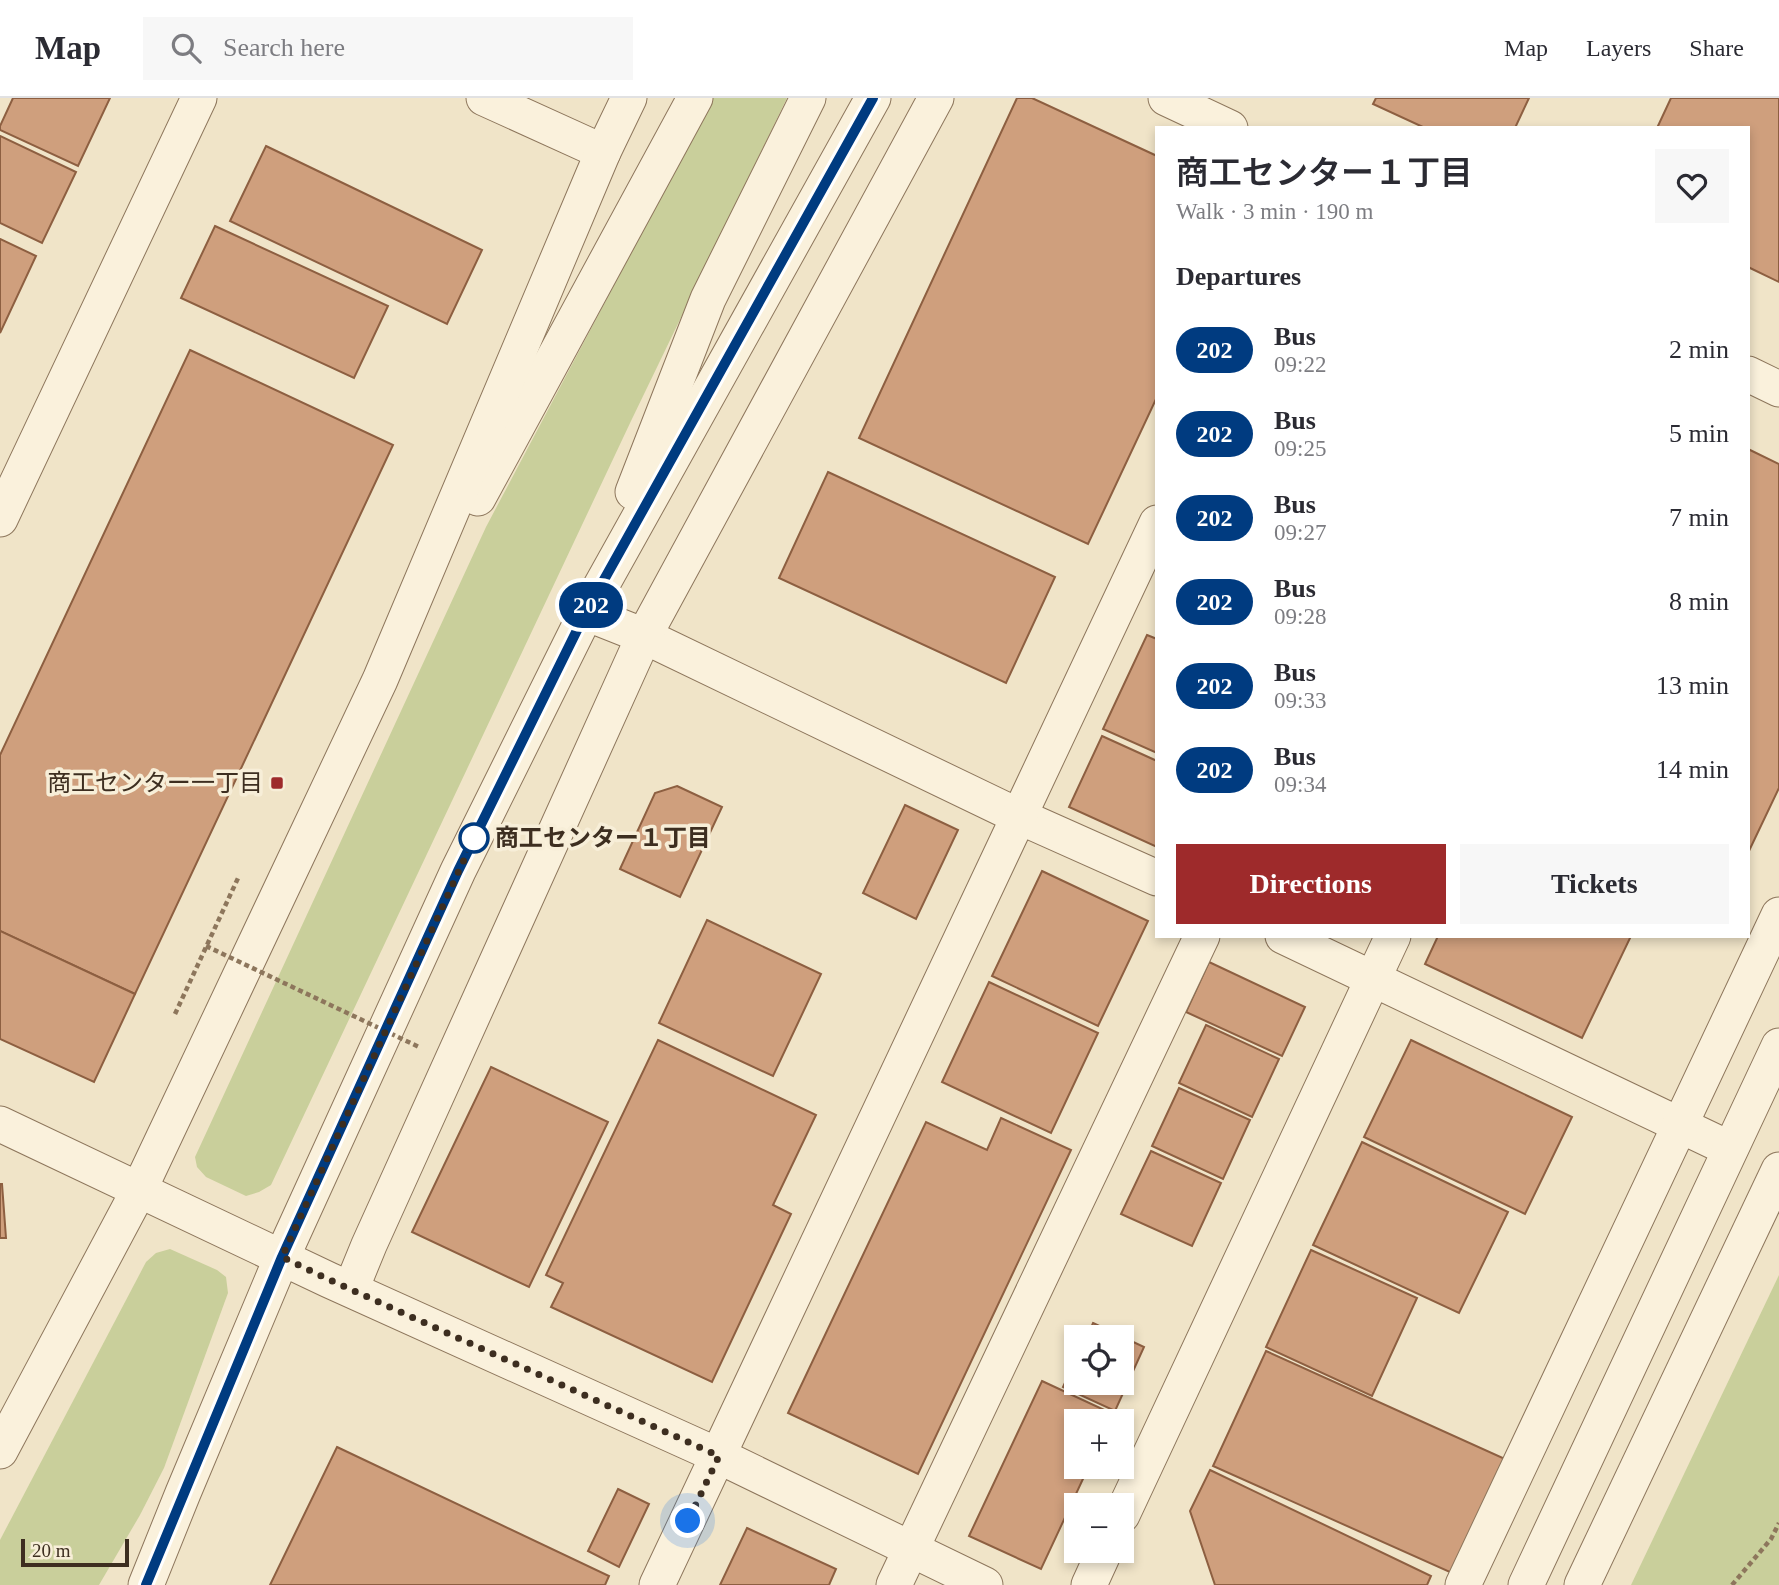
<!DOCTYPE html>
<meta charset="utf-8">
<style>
body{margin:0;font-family:"Times New Roman","Noto Sans JP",serif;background:#f7f7f7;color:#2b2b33;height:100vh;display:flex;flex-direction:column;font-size:26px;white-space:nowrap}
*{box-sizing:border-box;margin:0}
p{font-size:23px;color:#7c7c81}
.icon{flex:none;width:38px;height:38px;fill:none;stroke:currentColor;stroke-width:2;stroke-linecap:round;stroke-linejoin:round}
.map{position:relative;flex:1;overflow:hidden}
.drawer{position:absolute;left:1155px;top:28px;width:595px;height:812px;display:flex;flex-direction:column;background:#fff;border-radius:0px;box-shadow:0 4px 10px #0003}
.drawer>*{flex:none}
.badge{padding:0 14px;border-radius:23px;font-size:24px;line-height:46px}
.controls{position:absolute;left:1064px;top:1227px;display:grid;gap:14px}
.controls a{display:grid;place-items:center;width:70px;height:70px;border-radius:0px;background:#fff;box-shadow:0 4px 10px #0003;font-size:35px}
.scale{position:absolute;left:21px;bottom:18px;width:108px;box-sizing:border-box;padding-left:7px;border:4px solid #3d2e20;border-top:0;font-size:19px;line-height:24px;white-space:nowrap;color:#3d2e20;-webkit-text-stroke:5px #f7eed8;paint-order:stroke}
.you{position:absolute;width:35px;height:35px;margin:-18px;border:5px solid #fff;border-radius:50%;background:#1a73e8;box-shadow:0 0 0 10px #1a73e833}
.map>.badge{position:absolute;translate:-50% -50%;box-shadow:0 0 0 4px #fff}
h2{padding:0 21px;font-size:26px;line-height:63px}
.round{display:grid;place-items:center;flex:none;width:74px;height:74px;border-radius:0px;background:#f7f7f7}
.head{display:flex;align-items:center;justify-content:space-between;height:119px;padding:0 21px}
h1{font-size:33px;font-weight:600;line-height:52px}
.action{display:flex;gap:14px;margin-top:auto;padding:14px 21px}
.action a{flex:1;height:80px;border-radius:0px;background:#9e2a2b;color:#fff;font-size:28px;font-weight:600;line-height:80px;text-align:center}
.action a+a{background:#f7f7f7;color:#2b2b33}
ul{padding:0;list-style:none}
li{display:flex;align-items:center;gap:21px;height:84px;padding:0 21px}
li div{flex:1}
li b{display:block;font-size:26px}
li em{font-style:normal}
li .badge{min-width:77px;font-weight:700;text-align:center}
header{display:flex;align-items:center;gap:42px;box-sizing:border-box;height:98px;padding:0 35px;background:#fff;border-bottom:2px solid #e1e1e2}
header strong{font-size:33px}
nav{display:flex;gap:38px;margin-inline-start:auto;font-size:24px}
.search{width:490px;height:63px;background:#f7f7f7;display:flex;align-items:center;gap:18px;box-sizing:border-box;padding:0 24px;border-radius:0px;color:#7c7c81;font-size:26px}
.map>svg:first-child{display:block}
.green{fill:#c9cf9b}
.building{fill:#cf9f7d;stroke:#8d5f41;stroke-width:2}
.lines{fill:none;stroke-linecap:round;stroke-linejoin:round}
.minor-casing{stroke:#8d765c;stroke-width:37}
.path{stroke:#8d765c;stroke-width:4.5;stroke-dasharray:5 3.5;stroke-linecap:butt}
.minor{stroke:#faf1dc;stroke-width:35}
.path-bridge{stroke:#8d765c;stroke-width:4.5;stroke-dasharray:5 3.5;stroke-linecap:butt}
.line-casing{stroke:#fff;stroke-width:16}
.line{stroke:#003b80;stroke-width:10}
.walk{stroke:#3d2e20;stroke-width:7;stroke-dasharray:0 12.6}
.poi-dot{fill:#9e2a2b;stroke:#f7eed8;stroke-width:2.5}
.stop-dot{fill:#fff;stroke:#003b80;stroke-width:3.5}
.labels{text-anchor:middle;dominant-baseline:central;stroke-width:7;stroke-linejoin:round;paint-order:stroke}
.poi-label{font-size:24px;fill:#3d2e20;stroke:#f7eed8;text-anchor:end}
.stop-label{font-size:24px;font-weight:bold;fill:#3d2e20;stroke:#f7eed8;text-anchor:start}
</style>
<header>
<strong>Map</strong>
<div class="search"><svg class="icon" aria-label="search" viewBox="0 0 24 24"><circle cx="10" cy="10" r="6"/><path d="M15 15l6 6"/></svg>Search here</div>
<nav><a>Map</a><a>Layers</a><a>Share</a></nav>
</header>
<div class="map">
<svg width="1779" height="1487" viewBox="0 0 1779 1487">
<rect width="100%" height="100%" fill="#f0e4c8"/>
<!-- green -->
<g class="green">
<polygon points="713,0 787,0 631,323 271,1087 259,1094 246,1098 206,1079 197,1069 195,1059 486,429"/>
<polygon points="170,1151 217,1172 226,1179 228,1195 164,1370 140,1417 99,1487 0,1487 0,1442 146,1164 156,1155"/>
<polygon points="1779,1177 1779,1487 1631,1487"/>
</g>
<!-- building -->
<g class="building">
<polygon points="13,0 110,0 78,68 0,32 0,28"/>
<polygon points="1017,0 1032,0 1157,58 1157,299 1088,446 859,340"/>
<polygon points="1376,0 1529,0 1515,30 1425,30 1373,6"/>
<polygon points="1671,0 1779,0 1779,184 1748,169 1748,30 1657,30"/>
<polygon points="0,38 76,74 42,145 0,125"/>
<polygon points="266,48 482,152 447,226 230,123"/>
<polygon points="215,128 388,208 354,280 181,200"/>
<polygon points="0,141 36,158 0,235"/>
<polygon points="190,252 393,347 135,896 0,833 0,657"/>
<polygon points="1748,351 1779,366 1779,690 1748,755"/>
<polygon points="828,374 1055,479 1006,585 779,480"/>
<polygon points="1147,537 1157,541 1157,655 1103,631"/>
<polygon points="1102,638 1157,663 1157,749 1069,709"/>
<polygon points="677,688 722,709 680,799 620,771 655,695"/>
<polygon points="905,707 958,732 916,821 863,795"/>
<polygon points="1042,773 1148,823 1098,928 992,878"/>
<polygon points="707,822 821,876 773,978 659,925"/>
<polygon points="0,833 135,896 94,984 0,941"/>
<polygon points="1438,838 1631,838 1582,940 1425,866"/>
<polygon points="1209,864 1305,909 1282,958 1186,914"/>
<polygon points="989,884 1098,935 1051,1035 942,984"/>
<polygon points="1206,927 1279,961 1252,1019 1179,985"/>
<polygon points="658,942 816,1017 773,1107 791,1116 712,1284 551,1209 563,1185 546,1177"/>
<polygon points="1411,942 1572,1019 1525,1116 1364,1039"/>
<polygon points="491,969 608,1024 529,1189 412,1134"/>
<polygon points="1179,990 1250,1022 1223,1081 1152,1048"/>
<polygon points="1001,1020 1071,1052 918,1376 788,1315 926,1024 987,1052"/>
<polygon points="1362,1044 1508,1114 1459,1215 1313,1147"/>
<polygon points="1151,1053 1221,1085 1192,1148 1121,1116"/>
<polygon points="0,1086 2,1086 6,1140 0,1140"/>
<polygon points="1311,1152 1417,1200 1372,1298 1266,1249"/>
<polygon points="1093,1225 1144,1249 1115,1313 1063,1289 1076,1261 1076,1284 1122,1284 1122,1239 1087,1239"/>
<polygon points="1266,1253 1505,1361 1452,1475 1213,1368"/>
<polygon points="1042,1283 1113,1316 1110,1323 1076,1323 1076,1368 1089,1368 1041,1471 969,1438"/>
<polygon points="337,1349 609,1478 605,1487 270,1487"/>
<polygon points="1210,1372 1431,1478 1427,1487 1215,1487 1190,1413"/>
<polygon points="618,1391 649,1406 619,1469 588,1453"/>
<polygon points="747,1430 836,1471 829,1487 720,1487"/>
</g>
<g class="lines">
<defs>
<g id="minor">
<polyline points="484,0 603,54"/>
<polyline points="1166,0 1230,30"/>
<polyline points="1748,276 1779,291"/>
<polyline points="633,394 708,201 808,0"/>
<polyline points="478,400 695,0"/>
<polyline points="0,421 199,0"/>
<polyline points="586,515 644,538 1018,718 1157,780"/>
<polyline points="1283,838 1730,1051"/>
<polyline points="0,1026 329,1182 719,1358 985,1487"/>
<polyline points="351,1191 369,1147 644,538 936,0"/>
<polyline points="0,1353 139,1092 380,582 603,54 629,0"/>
<polyline points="1122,1417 1393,838"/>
<polyline points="146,1487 183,1395 282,1159 458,773 586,515 873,0"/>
<polyline points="657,1487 1157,425"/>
<polyline points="894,1487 1202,838"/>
<polyline points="1089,1487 1105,1452"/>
<polyline points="1463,1487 1779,817"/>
<polyline points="1526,1487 1779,948"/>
<polyline points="1582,1487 1779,1072"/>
</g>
</defs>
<!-- minor casing -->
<use href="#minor" class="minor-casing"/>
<!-- path -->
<g class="path">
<polyline points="175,916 239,778"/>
<polyline points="1732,1487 1771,1441 1779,1425"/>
</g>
<!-- minor -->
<use href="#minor" class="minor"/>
<!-- path-bridge -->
<polyline class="path-bridge" points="206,848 419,949"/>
</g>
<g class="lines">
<defs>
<polyline id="line" points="146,1487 282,1159 458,773 586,514 873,0"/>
</defs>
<!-- line casing -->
<use href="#line" class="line-casing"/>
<!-- line -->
<use href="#line" class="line"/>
<!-- walk -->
<polyline class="walk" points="474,740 282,1159 330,1182 719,1358 688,1423"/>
</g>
<!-- markers -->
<rect class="poi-dot" x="270" y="678" width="14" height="14" rx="3.5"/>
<circle class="stop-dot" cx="474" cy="740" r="14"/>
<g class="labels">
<!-- poi labels -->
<g class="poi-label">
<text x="263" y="685">商工センター一丁目</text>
</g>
<!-- stop labels -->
<g class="stop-label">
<text x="495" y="740">商工センター１丁目</text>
</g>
</g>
</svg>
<div class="controls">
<a><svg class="icon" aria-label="locate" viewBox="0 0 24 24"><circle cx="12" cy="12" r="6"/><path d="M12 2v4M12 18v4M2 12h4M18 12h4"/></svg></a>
<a>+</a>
<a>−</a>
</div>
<div class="scale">20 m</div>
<div class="you" style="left:688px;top:1423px"></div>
<b class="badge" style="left:591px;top:507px;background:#003b80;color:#fff">202</b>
<section class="drawer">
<div class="head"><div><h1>商工センター１丁目</h1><p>Walk · 3 min · 190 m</p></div><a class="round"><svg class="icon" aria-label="heart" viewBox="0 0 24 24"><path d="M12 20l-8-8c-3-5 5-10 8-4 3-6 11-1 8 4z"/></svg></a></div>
<h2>Departures</h2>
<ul>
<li><span class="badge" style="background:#003b80;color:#fff">202</span><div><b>Bus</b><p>09:22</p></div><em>2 min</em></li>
<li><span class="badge" style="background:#003b80;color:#fff">202</span><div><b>Bus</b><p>09:25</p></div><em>5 min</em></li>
<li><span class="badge" style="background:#003b80;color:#fff">202</span><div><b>Bus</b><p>09:27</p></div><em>7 min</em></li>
<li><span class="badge" style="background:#003b80;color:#fff">202</span><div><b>Bus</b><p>09:28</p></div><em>8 min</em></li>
<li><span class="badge" style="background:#003b80;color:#fff">202</span><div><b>Bus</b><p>09:33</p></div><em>13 min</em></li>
<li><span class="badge" style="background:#003b80;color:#fff">202</span><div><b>Bus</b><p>09:34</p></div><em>14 min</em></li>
</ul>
<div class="action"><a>Directions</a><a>Tickets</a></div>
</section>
</div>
